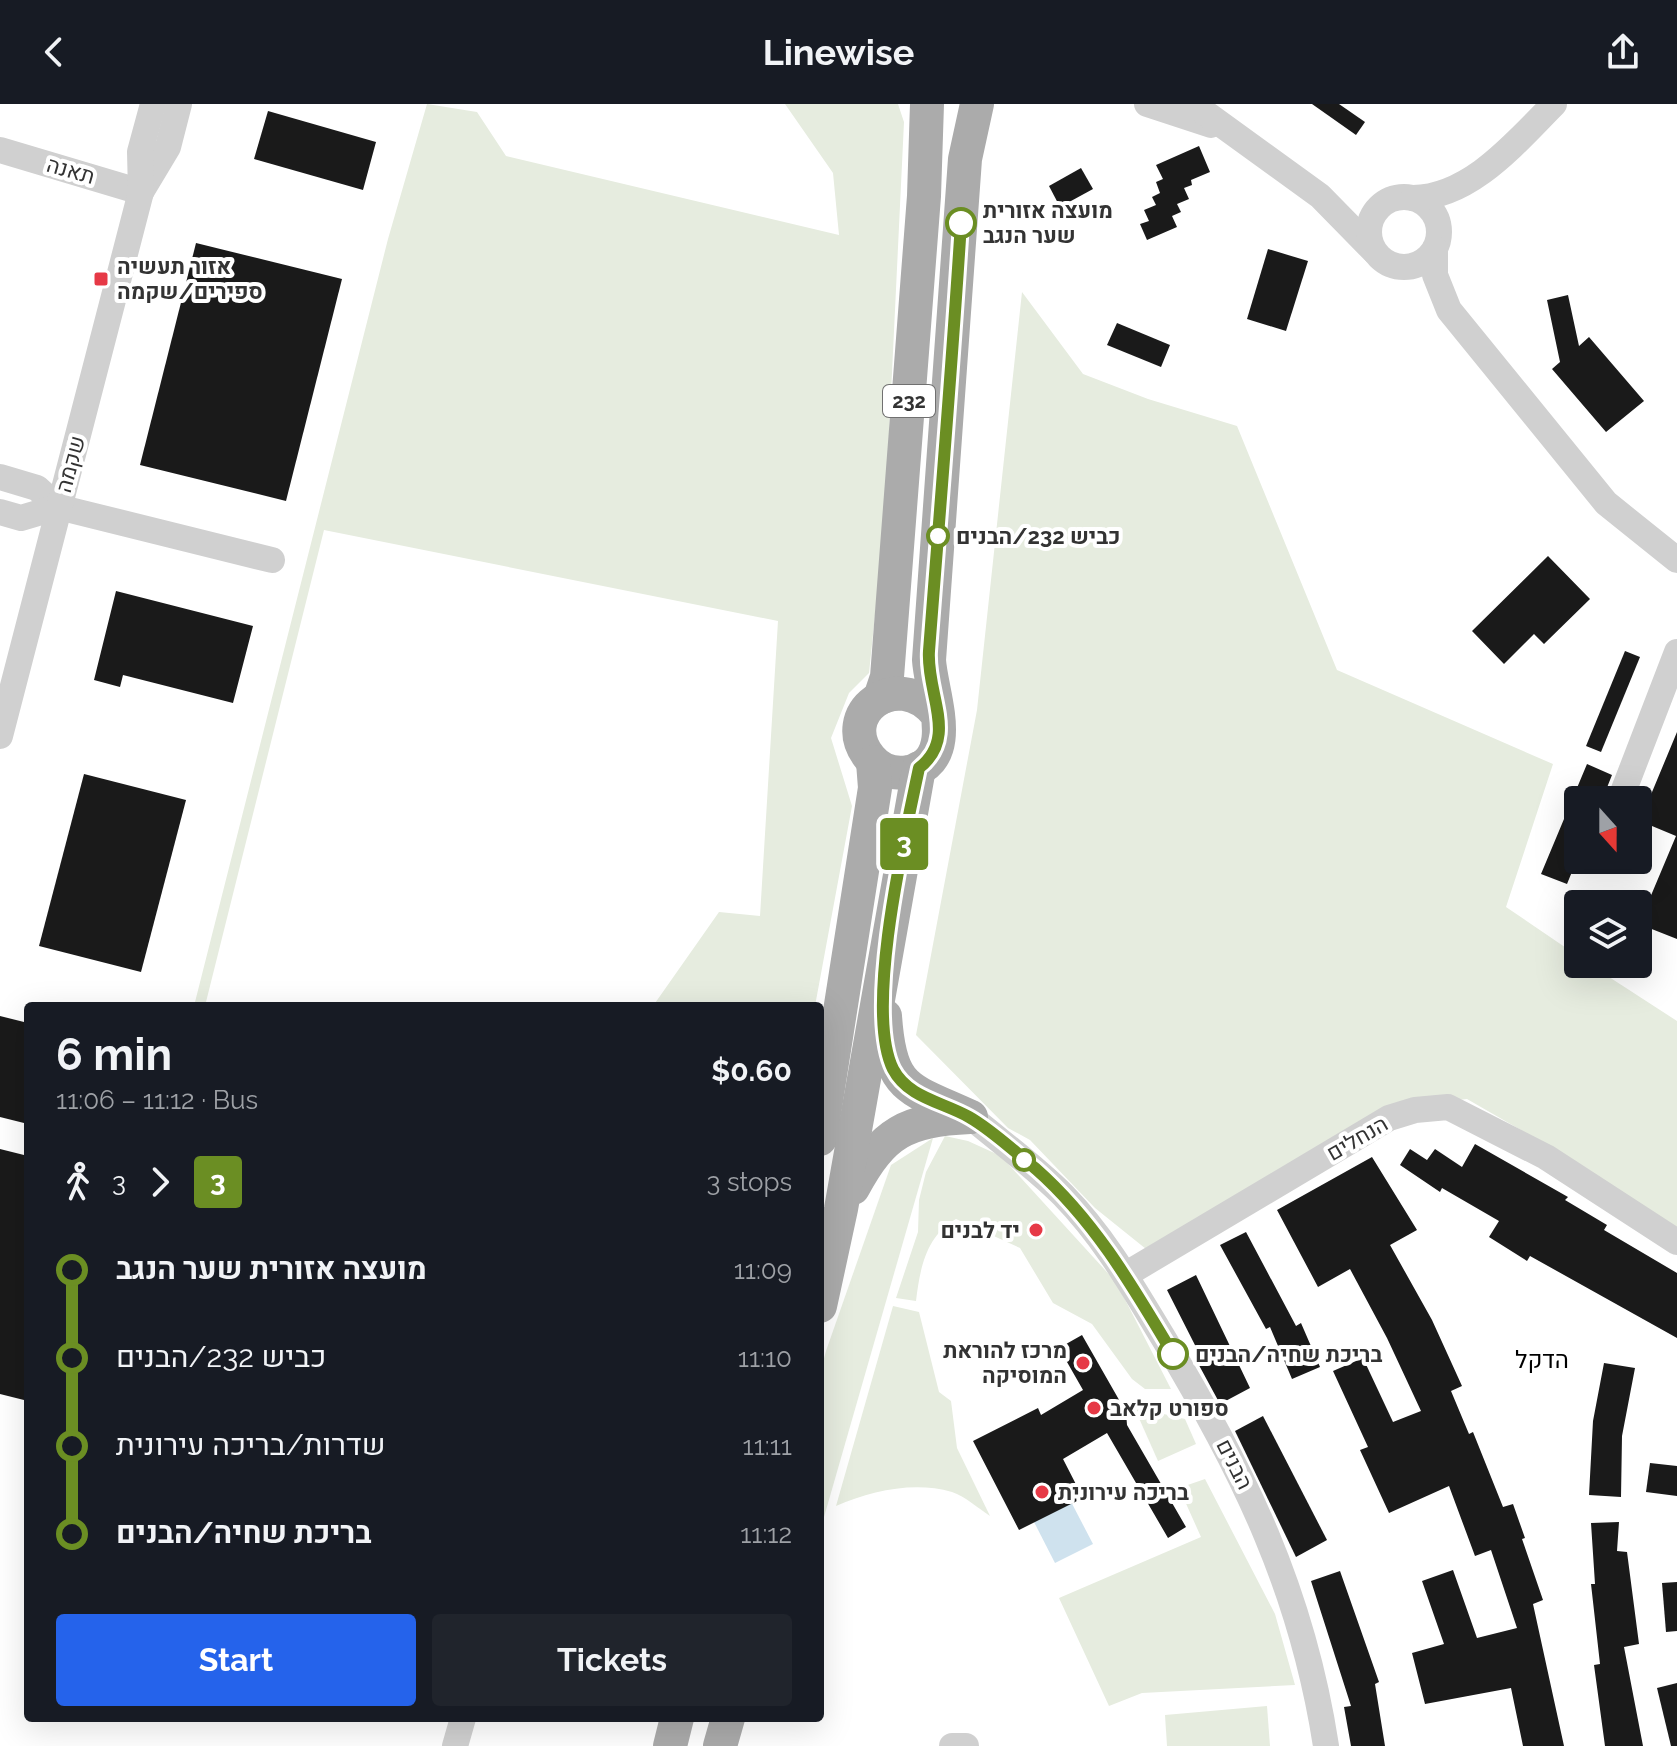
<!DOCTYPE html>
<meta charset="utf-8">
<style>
body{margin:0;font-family:Raleway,Heebo,sans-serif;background:#20242c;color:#f1f3f6;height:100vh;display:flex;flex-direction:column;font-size:30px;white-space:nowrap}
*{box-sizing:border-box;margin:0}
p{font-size:26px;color:#9ea1a6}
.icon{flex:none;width:44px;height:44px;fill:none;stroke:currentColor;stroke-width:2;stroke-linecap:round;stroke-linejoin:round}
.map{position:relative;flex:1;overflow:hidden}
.details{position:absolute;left:24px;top:898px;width:800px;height:720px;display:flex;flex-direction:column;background:#171b24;border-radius:8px;box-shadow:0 8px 32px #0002}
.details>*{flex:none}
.badge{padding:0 16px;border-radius:6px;font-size:28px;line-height:52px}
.needle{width:52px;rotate:159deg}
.controls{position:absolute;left:1564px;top:682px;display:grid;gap:16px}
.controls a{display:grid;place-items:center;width:88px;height:88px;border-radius:8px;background:#171b24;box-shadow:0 8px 32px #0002;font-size:40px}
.map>.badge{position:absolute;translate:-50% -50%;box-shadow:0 0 0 4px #fff}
.legs{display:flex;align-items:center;gap:12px;height:88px;padding:0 32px;font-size:26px}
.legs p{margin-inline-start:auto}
.overview{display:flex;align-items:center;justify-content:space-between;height:136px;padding:0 32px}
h1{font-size:44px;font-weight:700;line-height:60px}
.primary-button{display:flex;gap:16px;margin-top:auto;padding:16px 32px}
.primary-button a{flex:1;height:92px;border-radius:8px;background:#2563eb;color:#fff;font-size:32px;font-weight:700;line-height:92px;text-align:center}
.primary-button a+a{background:#20242c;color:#f1f3f6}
ul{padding:0 32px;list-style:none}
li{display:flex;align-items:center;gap:28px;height:88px;font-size:30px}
li i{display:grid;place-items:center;width:12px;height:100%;margin:0 10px;background:currentColor}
li i::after{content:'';width:20px;height:20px;margin:-10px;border:6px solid;border-radius:50%;background:#171b24}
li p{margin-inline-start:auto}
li:first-child i{background:linear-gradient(#0000 50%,currentColor 0)}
li:last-child i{background:linear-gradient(currentColor 50%,#0000 0)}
header{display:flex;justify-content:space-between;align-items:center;height:104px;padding:0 32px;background:#171b24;font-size:36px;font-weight:700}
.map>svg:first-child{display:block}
.green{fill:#e6ecdf}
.water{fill:#cfe2ee}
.building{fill:#1a1a1a}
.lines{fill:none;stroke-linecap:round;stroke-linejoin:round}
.minor{stroke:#d0d0d0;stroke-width:26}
.major{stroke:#ababab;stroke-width:34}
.line-1-casing{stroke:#fff;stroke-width:18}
.line-1{stroke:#6b8e23;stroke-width:12}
.stop-1-dot{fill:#fff;stroke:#6b8e23;stroke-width:4}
.poi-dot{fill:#e63946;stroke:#fff;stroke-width:3}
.labels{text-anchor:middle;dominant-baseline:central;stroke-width:8;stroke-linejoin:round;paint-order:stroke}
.shield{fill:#fff;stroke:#707070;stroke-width:2}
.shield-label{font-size:20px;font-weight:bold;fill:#333}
.street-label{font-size:22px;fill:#333;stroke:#fff}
.stop-label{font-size:22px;font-weight:bold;fill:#333;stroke:#fff;text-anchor:start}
.poi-label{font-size:22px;font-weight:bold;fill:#333;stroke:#fff;text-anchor:start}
.neighbourhood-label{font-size:24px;fill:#000;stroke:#fff}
</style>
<header><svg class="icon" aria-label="back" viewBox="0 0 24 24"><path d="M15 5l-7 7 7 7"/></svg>Linewise<svg class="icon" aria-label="share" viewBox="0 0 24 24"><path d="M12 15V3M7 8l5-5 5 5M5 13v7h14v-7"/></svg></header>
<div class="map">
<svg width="1677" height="1642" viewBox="0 0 1677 1642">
<rect width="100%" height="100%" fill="#fff"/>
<!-- green -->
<g class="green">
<polygon points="427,0 477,8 506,52 839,131 833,69 785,0 898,0 904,18 885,415 869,569 849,589 831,634 852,702 815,902 653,902 719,808 760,812 778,517 324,426 205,902 194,902 388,135"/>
<polygon points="1022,188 1083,270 1148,295 1237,322 1337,566 1553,660 1506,803 1578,852 1578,860 1589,860 1677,917 1677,1125 1576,1058 1467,995 1385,1004 1146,1145 1095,1104 1030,1036 1008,1024 916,931 977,606"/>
<path d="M945,1032L968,1037L1001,1052L1116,1178L1171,1285H1145L1132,1275L1092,1220L1053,1199L1020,1144L956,1115C926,1132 920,1164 916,1197L896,1194L918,1128L919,1096L926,1068Z"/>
<polygon points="933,1034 820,1427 820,1269 826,1247 891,1061"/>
<path d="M893,1202L919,1208L939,1288L951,1297L957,1344L990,1412C979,1405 965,1392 952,1388C913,1377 872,1387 836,1402Z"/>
<polygon points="1134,1303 1185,1315 1196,1340 1158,1357"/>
<polygon points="1205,1375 1275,1510 1295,1581 1142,1589 1109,1602 1059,1494 1201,1433 1179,1384"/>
<polygon points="1267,1602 1270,1642 1167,1642 1165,1611"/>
</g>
<!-- water -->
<polygon class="water" points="1029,1317 1093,1440 1055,1459 992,1336"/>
<!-- building -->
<g class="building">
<polygon points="1312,0 1339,0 1365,18 1356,31"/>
<polygon points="268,7 376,38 363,86 254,55"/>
<polygon points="1199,42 1210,68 1191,76 1192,81 1184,84 1189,95 1177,100 1181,108 1172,112 1177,123 1147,136 1140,120 1149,117 1144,106 1156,101 1152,93 1160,89 1156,78 1163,75 1156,61"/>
<polygon points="1081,64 1093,85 1060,103 1049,82"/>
<polygon points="196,139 342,175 286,397 140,361"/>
<polygon points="1268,145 1308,157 1286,227 1247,215"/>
<polygon points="1568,191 1579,242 1589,233 1644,297 1606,328 1552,265 1560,258 1547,196"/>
<polygon points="1117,219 1170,241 1161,263 1107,241"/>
<polygon points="1548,452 1590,495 1544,540 1534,530 1504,560 1472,527"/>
<polygon points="116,487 253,522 233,599 123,571 120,583 94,576"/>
<polygon points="1625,547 1640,553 1601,648 1586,642"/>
<polygon points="1677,628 1677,835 1639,820 1676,732 1640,717"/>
<polygon points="1587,660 1612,671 1602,696 1578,696 1578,753 1567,780 1541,770"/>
<polygon points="84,670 186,696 141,868 39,842"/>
<polygon points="0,912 28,919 28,1020 0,1013"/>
<polygon points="1475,1040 1568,1093 1565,1096 1607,1121 1604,1126 1677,1169 1677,1234 1530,1152 1527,1157 1489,1133 1499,1117 1442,1084 1440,1088 1400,1061 1410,1045 1427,1056 1435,1045 1462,1063"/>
<polygon points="0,1045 28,1052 28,1297 0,1290"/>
<polygon points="1372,1053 1417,1126 1390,1141 1432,1216 1462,1282 1451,1287 1469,1330 1473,1328 1503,1403 1513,1400 1525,1434 1522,1435 1543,1496 1533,1500 1564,1642 1523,1642 1511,1584 1425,1600 1412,1549 1444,1540 1422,1477 1453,1466 1477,1534 1517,1524 1491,1446 1475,1452 1449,1382 1389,1409 1360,1346 1368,1343 1333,1267 1363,1254 1393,1318 1421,1307 1387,1234 1350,1165 1318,1183 1277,1106"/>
<polygon points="1246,1128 1296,1222 1301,1219 1320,1263 1292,1275 1270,1223 1266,1225 1220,1141"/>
<polygon points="1196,1171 1250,1284 1220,1300 1194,1252 1199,1249 1167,1186"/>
<polygon points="1082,1231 1126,1308 1127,1321 1186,1423 1168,1434 1107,1329 1063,1355 1083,1394 1019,1426 973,1337 1038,1304 1041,1311 1083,1286 1059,1244"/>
<polygon points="1604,1259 1635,1264 1622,1332 1621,1393 1589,1391 1593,1317"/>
<polygon points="1263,1312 1327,1436 1296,1453 1235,1327"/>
<polygon points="1650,1359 1677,1362 1677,1392 1646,1388"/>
<polygon points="1619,1418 1617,1447 1627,1448 1639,1540 1624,1543 1643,1642 1605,1642 1594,1561 1600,1560 1591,1480 1595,1480 1591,1419"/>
<polygon points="1340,1467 1379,1578 1375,1580 1385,1642 1351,1642 1344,1603 1351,1602 1311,1477"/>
<polygon points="1677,1478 1677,1527 1666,1528 1662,1479"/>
<polygon points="1677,1579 1677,1642 1671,1642 1657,1584"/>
</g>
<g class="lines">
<!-- minor -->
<g class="minor">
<polyline points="1147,0 1211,21"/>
<polyline points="1193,0 1320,92 1374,147"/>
<polyline points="0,46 141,88"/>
<polyline points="141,88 168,43 179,0"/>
<circle cx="1404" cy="128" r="35"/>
<path d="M1413,94C1471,93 1516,38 1554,0"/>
<polyline points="1435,145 1435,171 1449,206 1606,399 1677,456"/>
<polyline points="0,373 37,384 58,403 272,456"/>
<polyline points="0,408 21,414 58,403"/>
<polyline points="0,632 141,88 140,48 153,0"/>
<polyline points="1620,696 1677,548"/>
<path d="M971,1013C1002,1039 1035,1063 1063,1091C1105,1134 1133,1184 1164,1235C1244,1368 1302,1486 1326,1642"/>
<polyline points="1125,1171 1389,1014 1415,1006 1448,1003 1546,1053 1677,1138"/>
<polyline points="455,1642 463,1614"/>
<polyline points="952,1642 966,1642"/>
</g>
<!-- major -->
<g class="major">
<polyline points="880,594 887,573 924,92 927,0"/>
<path d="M936,609C897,562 834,610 870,654C880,666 894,671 909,668C960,656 931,590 929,556L965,55L977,0"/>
<path d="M885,912C890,987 908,984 971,1013"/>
<polyline points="820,1035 875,684 873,658"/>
<path d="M853,1084C883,1028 906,1016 970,1013"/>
<polyline points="820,1202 841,1105 919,664"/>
<polyline points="670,1642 677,1614"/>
<polyline points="720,1642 728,1614"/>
</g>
</g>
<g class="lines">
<defs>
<path id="line-1" d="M961,119C952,262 940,404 929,547C926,590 959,633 919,664C905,731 864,906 893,965C908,994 943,998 969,1013C992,1026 1015,1048 1036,1065C1095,1117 1133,1183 1173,1250"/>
</defs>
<!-- line-1 casing -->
<use href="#line-1" class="line-1-casing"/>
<!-- line-1 -->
<use href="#line-1" class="line-1"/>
</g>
<!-- markers -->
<g class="stop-1-dot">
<circle cx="961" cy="119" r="14"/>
<circle cx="938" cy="432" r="10"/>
<circle cx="1024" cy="1056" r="10"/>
<circle cx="1173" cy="1250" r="14"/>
</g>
<g class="poi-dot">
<rect x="93" y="167" width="16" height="16" rx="4"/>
<circle cx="1036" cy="1126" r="8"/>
<circle cx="1083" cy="1259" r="8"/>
<circle cx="1094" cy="1304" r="8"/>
<circle cx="1042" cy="1388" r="8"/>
</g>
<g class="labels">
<!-- shield labels -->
<rect class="shield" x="883" y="281" width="52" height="32" rx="6"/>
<g class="shield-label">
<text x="909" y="297">232</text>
</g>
<!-- street labels -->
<g class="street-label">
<text transform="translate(71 66) rotate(16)">תאנה</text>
<text transform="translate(70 360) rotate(-75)">שקמה</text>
<text transform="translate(1357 1034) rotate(-30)">הנחלים</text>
<text transform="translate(1235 1360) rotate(63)">הבנים</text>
</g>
<!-- stop labels -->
<g class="stop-label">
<text x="983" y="106">מועצה אזורית<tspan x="983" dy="25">שער הנגב</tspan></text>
<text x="956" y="432">כביש 232/הבנים</text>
<text x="1195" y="1250">בריכת שחיה/הבנים</text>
</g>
<!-- poi labels -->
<g class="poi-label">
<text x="117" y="162">אזור תעשיה<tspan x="117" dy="25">ספירים/שקמה</tspan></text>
<text x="1020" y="1126" text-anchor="end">יד לבנים</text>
<text x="1067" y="1246" text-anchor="end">מרכז להוראת<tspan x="1067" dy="25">המוסיקה</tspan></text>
<text x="1110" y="1304">ספורט קלאב</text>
<text x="1058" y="1388">בריכה עירונית</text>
</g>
<!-- neighbourhood labels -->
<g class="neighbourhood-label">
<text x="1542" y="1255">הדקל</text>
</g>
</g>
</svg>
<div class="controls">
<a><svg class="needle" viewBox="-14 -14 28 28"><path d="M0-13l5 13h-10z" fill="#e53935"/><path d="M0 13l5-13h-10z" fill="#9ea1a6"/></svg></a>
<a><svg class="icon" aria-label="layers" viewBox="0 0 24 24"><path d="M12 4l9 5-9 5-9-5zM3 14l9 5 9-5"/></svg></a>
</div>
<b class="badge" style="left:904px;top:740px;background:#6b8e23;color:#fff">3</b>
<section class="details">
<div class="overview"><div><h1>6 min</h1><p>11:06 – 11:12 · Bus</p></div><b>$0.60</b></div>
<div class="legs"><svg class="icon" aria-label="walk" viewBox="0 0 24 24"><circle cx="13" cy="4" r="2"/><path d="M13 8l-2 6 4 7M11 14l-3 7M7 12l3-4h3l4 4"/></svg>3<svg class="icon" aria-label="forward" viewBox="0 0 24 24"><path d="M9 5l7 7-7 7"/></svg><b class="badge" style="background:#6b8e23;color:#fff">3</b><p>3 stops</p></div>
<ul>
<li><i style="color:#6b8e23"></i><b>מועצה אזורית שער הנגב</b><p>11:09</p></li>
<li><i style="color:#6b8e23"></i><span>כביש 232/הבנים</span><p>11:10</p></li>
<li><i style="color:#6b8e23"></i><span>שדרות/בריכה עירונית</span><p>11:11</p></li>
<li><i style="color:#6b8e23"></i><b>בריכת שחיה/הבנים</b><p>11:12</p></li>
</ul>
<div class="primary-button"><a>Start</a><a>Tickets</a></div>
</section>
</div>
